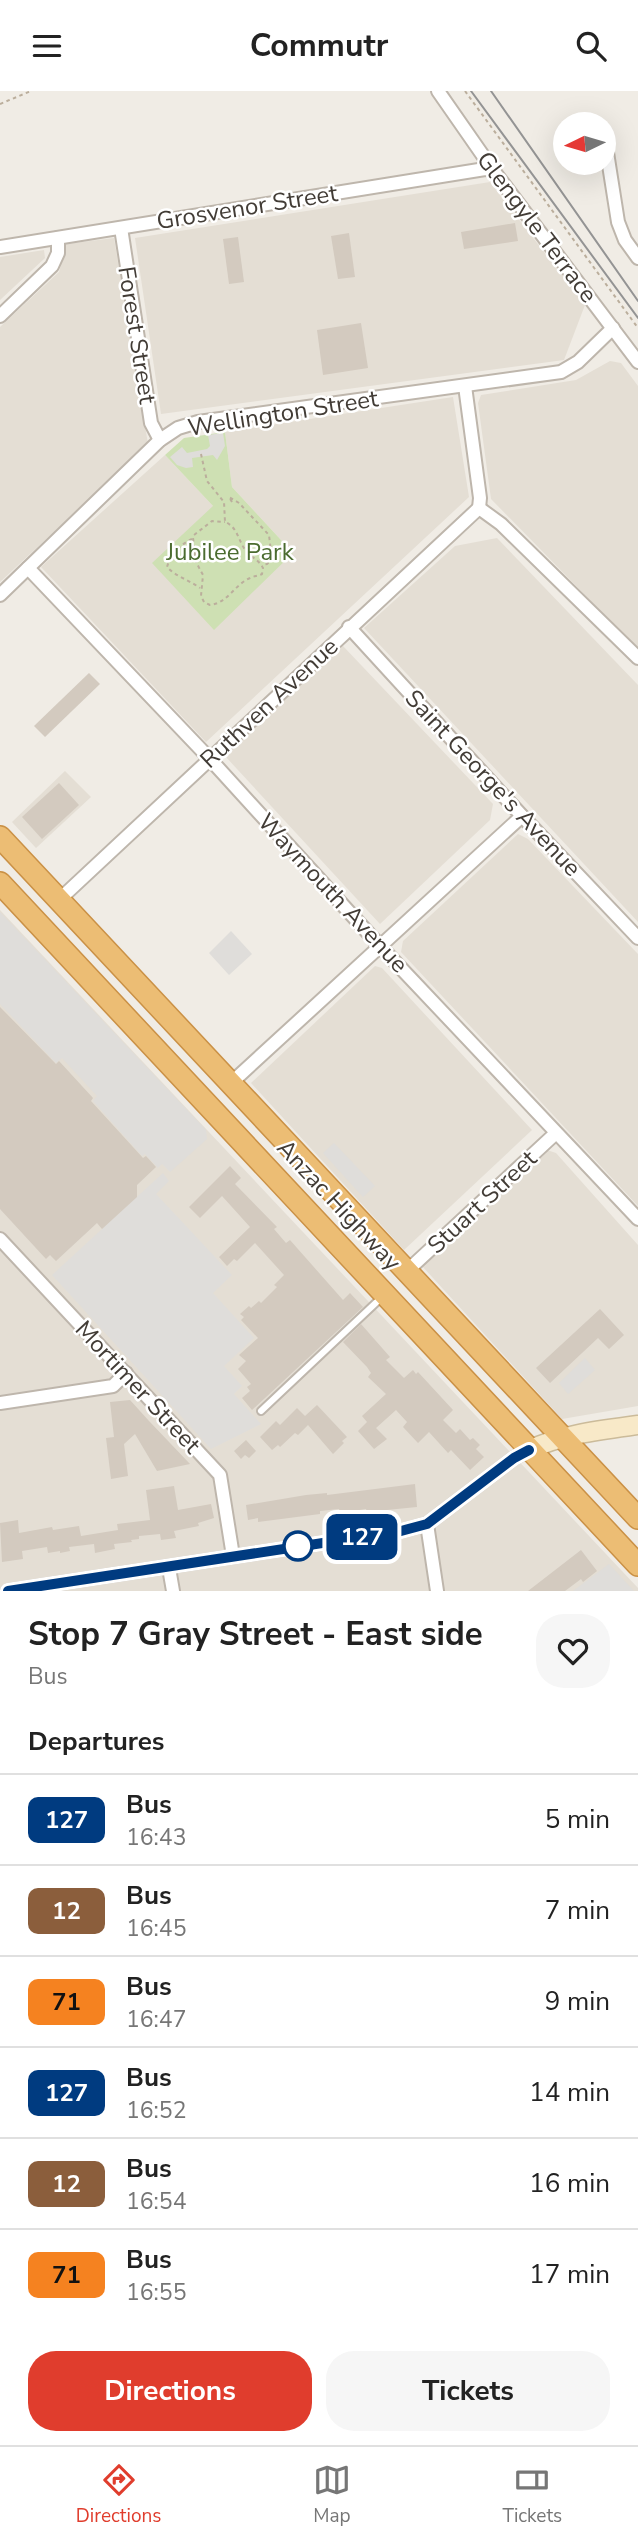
<!DOCTYPE html>
<style>
body{margin:0;font-family:"Nunito Sans",sans-serif;background:#f6f6f6;color:#222;height:100vh;display:flex;flex-direction:column;font-size:26px;white-space:nowrap}
*{box-sizing:border-box;margin:0}
p{font-size:23px;color:#767676}
.icon{flex:none;width:38px;height:38px;fill:none;stroke:currentColor;stroke-width:2;stroke-linecap:round;stroke-linejoin:round}
.map{position:relative;height:1500px;overflow:hidden}
.side{display:flex;flex-direction:column;background:#fff;flex:1}
.side>*{flex:none}
.badge{padding:0 14px;border-radius:10px;font-size:24px;line-height:46px}
.needle{width:46px;rotate:265deg}
.fabs{position:absolute;left:553px;top:21px;display:grid;gap:14px}
.fabs a{display:grid;place-items:center;width:63px;height:63px;border-radius:50%;background:#fff;box-shadow:0 7px 28px #0002;font-size:35px}
.map>.badge{position:absolute;translate:-50% -50%;box-shadow:0 0 0 4px #fff}
h2{padding:0 28px;font-size:26px;line-height:63px}
.round{display:grid;place-items:center;flex:none;width:74px;height:74px;border-radius:28px;background:#f6f6f6}
.summary{display:flex;align-items:center;justify-content:space-between;height:119px;padding:0 28px}
h1{font-size:33px;font-weight:700;line-height:52px}
.cta{display:flex;gap:14px;margin-top:auto;padding:14px 28px}
.cta a{flex:1;height:80px;border-radius:28px;background:#e03d2d;color:#fff;font-size:28px;font-weight:700;line-height:80px;text-align:center}
.cta a+a{background:#f6f6f6;color:#222}
ul{padding:0;list-style:none}
li{display:flex;align-items:center;gap:21px;height:91px;padding:0 28px;border-top:2px solid #e0e0e0}
li div{flex:1}
li b{display:block;font-size:26px}
li em{font-style:normal}
li .badge{min-width:77px;font-weight:700;text-align:center}
header{display:flex;justify-content:space-between;align-items:center;height:91px;padding:0 28px;background:#fff;font-size:32px;font-weight:700}
.tab-bar{display:flex;justify-content:space-around;align-items:center;height:98px;border-top:2px solid #e0e0e0;background:#fff;font-size:19px;color:#767676}
.tab-bar a{display:grid;justify-items:center;gap:4px}
.tab-bar .active{color:#e03d2d}
.map>svg:first-child{display:block}
.residential{fill:#e4ded4}
.green{fill:#cee0b3}
.parking{fill:#dfddda}
.building{fill:#d3cabf}
.lines{fill:none;stroke-linecap:round;stroke-linejoin:round}
.lane-casing{stroke:#beb6ac;stroke-width:10}
.street-casing{stroke:#beb6ac;stroke-width:16}
.secondary-casing{stroke:#cbbb9a;stroke-width:21}
.highway-casing{stroke:#ca9146;stroke-width:24}
.path{stroke:#bbae9c;stroke-width:2;stroke-dasharray:3.5 3.5;stroke-linecap:butt}
.lane{stroke:#fff;stroke-width:6}
.street{stroke:#fff;stroke-width:12}
.secondary{stroke:#f8e9c8;stroke-width:18}
.highway{stroke:#ecbd74;stroke-width:21}
.tram{stroke:#949494;stroke-width:2}
.line-casing{stroke:#fff;stroke-width:16}
.line{stroke:#003b80;stroke-width:10}
.stop-dot{fill:#fff;stroke:#003b80;stroke-width:3.5}
.labels{text-anchor:middle;dominant-baseline:central;stroke-width:5;stroke-linejoin:round;paint-order:stroke}
.street-label{font-size:24px;fill:#423c36;stroke:#fff}
.park-label{font-size:24px;fill:#4b6c30;stroke:#fff}
</style>
<header><svg class="icon" aria-label="menu" viewBox="0 0 24 24"><path d="M4 6h16M4 12h16M4 18h16"/></svg>Commutr<svg class="icon" aria-label="search" viewBox="0 0 24 24"><circle cx="10" cy="10" r="6"/><path d="M15 15l6 6"/></svg></header>
<div class="map">
<svg width="638" height="1500" viewBox="0 0 638 1500">
<rect width="100%" height="100%" fill="#f0ece5"/>
<!-- residential -->
<g class="residential">
<polygon points="490,91 585,214 564,269 161,323 135,147"/>
<polygon points="114,147 148,353 0,491 0,236 59,181 66,153"/>
<polygon points="44,159 45,167 0,209 0,166"/>
<polygon points="610,270 621,272 638,295 638,558 491,408 478,312 481,304 576,289"/>
<polygon points="453,306 469,406 206,651 41,476 165,364 213,415 293,462 232,396 225,341"/>
<polygon points="497,447 638,594 638,831 364,537 455,455"/>
<polygon points="343,555 493,713 490,729 380,833 225,665"/>
<polygon points="65,680 91,706 36,757 12,731"/>
<polygon points="518,743 528,748 638,863 638,1115 401,861 403,850"/>
<polygon points="0,819 638,1497 638,1500 0,1500"/>
<polygon points="375,875 382,877 532,1039 404,1159 251,992"/>
<polygon points="547,1059 556,1062 638,1154 638,1315 562,1328 422,1175"/>
</g>
<!-- green -->
<polygon class="green" points="225,341 232,396 293,462 214,539 152,472 213,415 165,364 184,347"/>
<!-- parking -->
<g class="parking">
<polygon points="223,342 225,355 217,369 213,364 192,367 193,376 186,377 177,374 170,366 182,356 187,362 207,358 210,355 208,344"/>
<polygon points="0,821 206,1039 207,1048 170,1081 162,1073 158,1077 145,1063 142,1065 93,1010 97,1005 62,967 56,972 0,913"/>
<polygon points="231,840 252,863 229,884 209,862"/>
<polygon points="334,1052 375,1095 363,1106 323,1062"/>
<polygon points="163,1082 169,1090 156,1103 232,1184 213,1202 254,1247 224,1275 242,1295 234,1303 261,1333 211,1358 52,1184"/>
<polygon points="585,1267 595,1279 568,1303 559,1292"/>
<polygon points="609,1473 634,1500 573,1500"/>
</g>
<!-- building -->
<g class="building">
<polygon points="515,132 518,150 464,158 461,141"/>
<polygon points="349,142 355,186 338,188 331,145"/>
<polygon points="238,146 244,191 229,193 223,148"/>
<polygon points="361,232 368,277 323,284 317,239"/>
<polygon points="89,582 100,593 45,646 34,635"/>
<polygon points="59,692 79,714 42,748 22,726"/>
<polygon points="0,916 56,973 59,970 93,1007 91,1010 143,1067 146,1065 156,1076 137,1094 137,1106 102,1138 97,1132 56,1170 50,1164 46,1168 0,1118"/>
<polygon points="230,1075 241,1087 235,1093 277,1136 274,1138 286,1152 290,1149 343,1209 350,1202 363,1216 252,1319 242,1307 250,1300 247,1296 251,1293 238,1278 246,1270 239,1264 258,1247 241,1229 244,1226 240,1223 249,1215 251,1217 259,1210 261,1212 277,1196 274,1194 284,1184 255,1152 237,1170 234,1168 227,1175 219,1166 250,1136 222,1105 200,1127 189,1116"/>
<polygon points="600,1218 624,1244 609,1258 598,1247 550,1292 536,1277"/>
<polygon points="361,1233 390,1266 386,1269 404,1287 413,1279 416,1283 418,1281 453,1319 443,1329 456,1342 460,1338 470,1349 473,1347 480,1354 476,1358 484,1366 470,1379 451,1359 448,1362 429,1341 418,1352 403,1336 407,1331 396,1319 376,1337 387,1348 374,1358 358,1340 367,1331 362,1325 386,1303 368,1286 371,1282 367,1276 343,1251"/>
<polygon points="130,1309 149,1330 190,1373 157,1380 135,1343 124,1353 128,1385 111,1388 106,1347 114,1346 110,1311"/>
<polygon points="317,1314 347,1346 342,1350 344,1352 333,1363 308,1334 298,1344 295,1342 280,1356 278,1354 272,1359 260,1346 276,1330 280,1334 297,1317 305,1325"/>
<polygon points="246,1349 256,1360 249,1367 245,1364 241,1368 234,1360"/>
<polygon points="415,1393 417,1416 367,1421 366,1418 340,1422 339,1418 320,1420 320,1423 258,1431 258,1427 248,1429 246,1414 306,1404 327,1402 327,1404"/>
<polygon points="174,1395 178,1419 211,1413 214,1427 198,1432 199,1435 174,1440 176,1447 161,1449 160,1443 139,1445 139,1448 131,1449 132,1451 114,1453 115,1458 95,1462 94,1453 69,1456 70,1460 60,1462 60,1460 48,1462 47,1456 22,1460 23,1468 2,1471 0,1432 18,1429 19,1442 52,1436 53,1439 79,1435 81,1445 118,1439 117,1433 150,1429 146,1399"/>
<polygon points="581,1459 597,1480 583,1491 581,1488 565,1500 528,1500"/>
</g>
<g class="lines">
<defs>
<polyline id="lane" points="261,1320 382,1206"/>
<g id="street">
<polyline points="438,0 493,79 638,271"/>
<polyline points="606,55 618,131 625,149 638,167"/>
<polyline points="121,137 151,332 160,349"/>
<polyline points="0,156 485,78 493,79"/>
<polyline points="0,225 52,175 58,162 58,147"/>
<polyline points="465,295 480,407 479,417"/>
<polyline points="479,417 501,433 638,567"/>
<polyline points="28,477 210,668 380,855 638,1128"/>
<polyline points="0,504 160,349 178,337 198,331 561,281 578,271 613,237"/>
<polyline points="349,536 522,725 638,847"/>
<polyline points="60,808 479,417"/>
<polyline points="230,993 522,725"/>
<polyline points="0,1148 220,1384 233,1465"/>
<polyline points="407,1180 556,1042"/>
<polyline points="0,1312 113,1295 126,1282"/>
<polyline points="427,1433 437,1500"/>
<polyline points="169,1477 173,1500"/>
<polyline points="8,1500 401,1440 427,1433 514,1367 529,1359"/>
</g>
<path id="secondary" d="M529,1359C563,1343 601,1339 638,1334"/>
<g id="highway">
<polyline points="0,746 638,1427"/>
<polyline points="0,792 638,1474"/>
</g>
</defs>
<!-- lane casing -->
<use href="#lane" class="lane-casing"/>
<!-- street casing -->
<use href="#street" class="street-casing"/>
<!-- secondary casing -->
<use href="#secondary" class="secondary-casing"/>
<!-- highway casing -->
<use href="#highway" class="highway-casing"/>
<!-- path -->
<g class="path">
<polyline points="465,0 638,237"/>
<polyline points="0,13 31,0"/>
<path d="M201,363L207,390L224,411L225,431C238,436 238,450 246,460C252,467 259,469 263,477L262,483C258,485 254,485 250,487C234,494 228,512 210,514L204,511L201,505L203,484L196,471L193,447L194,444L212,430L225,431"/>
<polyline points="232,411 229,406 239,412 269,444 272,469 267,473 262,474"/>
<path d="M192,448C180,454 171,462 167,476C175,485 189,489 200,497"/>
</g>
<!-- lane -->
<use href="#lane" class="lane"/>
<!-- street -->
<use href="#street" class="street"/>
<!-- secondary -->
<use href="#secondary" class="secondary"/>
<!-- highway -->
<use href="#highway" class="highway"/>
<!-- tram -->
<g class="tram">
<polyline points="471,0 638,227"/>
<polyline points="491,0 638,210"/>
</g>
</g>
<g class="lines">
<defs>
<polyline id="line" points="8,1500 401,1440 427,1433 514,1367 529,1359"/>
</defs>
<!-- line casing -->
<use href="#line" class="line-casing"/>
<!-- line -->
<use href="#line" class="line"/>
</g>
<!-- markers -->
<circle class="stop-dot" cx="298" cy="1455" r="14"/>
<g class="labels">
<!-- street labels -->
<g class="street-label">
<text transform="translate(247 116) rotate(-9)">Grosvenor Street</text>
<text transform="translate(537 136) rotate(53)">Glengyle Terrace</text>
<text transform="translate(137 244) rotate(81)">Forest Street</text>
<text transform="translate(283 322) rotate(-9)">Wellington Street</text>
<text transform="translate(269 612) rotate(-43)">Ruthven Avenue</text>
<text transform="translate(493 692) rotate(47)">Saint George's Avenue</text>
<text transform="translate(333 802) rotate(47)">Waymouth Avenue</text>
<text transform="translate(482 1111) rotate(-43)">Stuart Street</text>
<text transform="translate(339 1114) rotate(47)">Anzac Highway</text>
<text transform="translate(138 1296) rotate(47)">Mortimer Street</text>
</g>
<!-- park labels -->
<g class="park-label">
<text x="230" y="461">Jubilee Park</text>
</g>
</g>
</svg>
<div class="fabs">
<a><svg class="needle" viewBox="-14 -14 28 28"><path d="M0-13l5 13h-10z" fill="#e53935"/><path d="M0 13l5-13h-10z" fill="#767676"/></svg></a>
</div>
<b class="badge" style="left:362px;top:1446px;background:#003b80;color:#fff">127</b>
</div>
<section class="side">
<div class="summary"><div><h1>Stop 7 Gray Street - East side</h1><p>Bus</p></div><a class="round"><svg class="icon" aria-label="heart" viewBox="0 0 24 24"><path d="M12 20l-8-8c-3-5 5-10 8-4 3-6 11-1 8 4z"/></svg></a></div>
<h2>Departures</h2>
<ul>
<li><span class="badge" style="background:#003b80;color:#fff">127</span><div><b>Bus</b><p>16:43</p></div><em>5 min</em></li>
<li><span class="badge" style="background:#8b5e3c;color:#fff">12</span><div><b>Bus</b><p>16:45</p></div><em>7 min</em></li>
<li><span class="badge" style="background:#f58220;color:#111">71</span><div><b>Bus</b><p>16:47</p></div><em>9 min</em></li>
<li><span class="badge" style="background:#003b80;color:#fff">127</span><div><b>Bus</b><p>16:52</p></div><em>14 min</em></li>
<li><span class="badge" style="background:#8b5e3c;color:#fff">12</span><div><b>Bus</b><p>16:54</p></div><em>16 min</em></li>
<li><span class="badge" style="background:#f58220;color:#111">71</span><div><b>Bus</b><p>16:55</p></div><em>17 min</em></li>
</ul>
<div class="cta"><a>Directions</a><a>Tickets</a></div>
</section>
<nav class="tab-bar">
<a class="active"><svg class="icon" aria-label="directions" viewBox="0 0 24 24"><path d="M12 3l9 9-9 9-9-9zM9 14v-3h6M13 9l2 2-2 2"/></svg>Directions</a>
<a><svg class="icon" aria-label="map" viewBox="0 0 24 24"><path d="M3 6l6-2 6 2 6-2v14l-6 2-6-2-6 2zM9 4v14M15 6v14"/></svg>Map</a>
<a><svg class="icon" aria-label="tickets" viewBox="0 0 24 24"><path d="M3 7h18v10H3zM15 7v10"/></svg>Tickets</a>
</nav>
